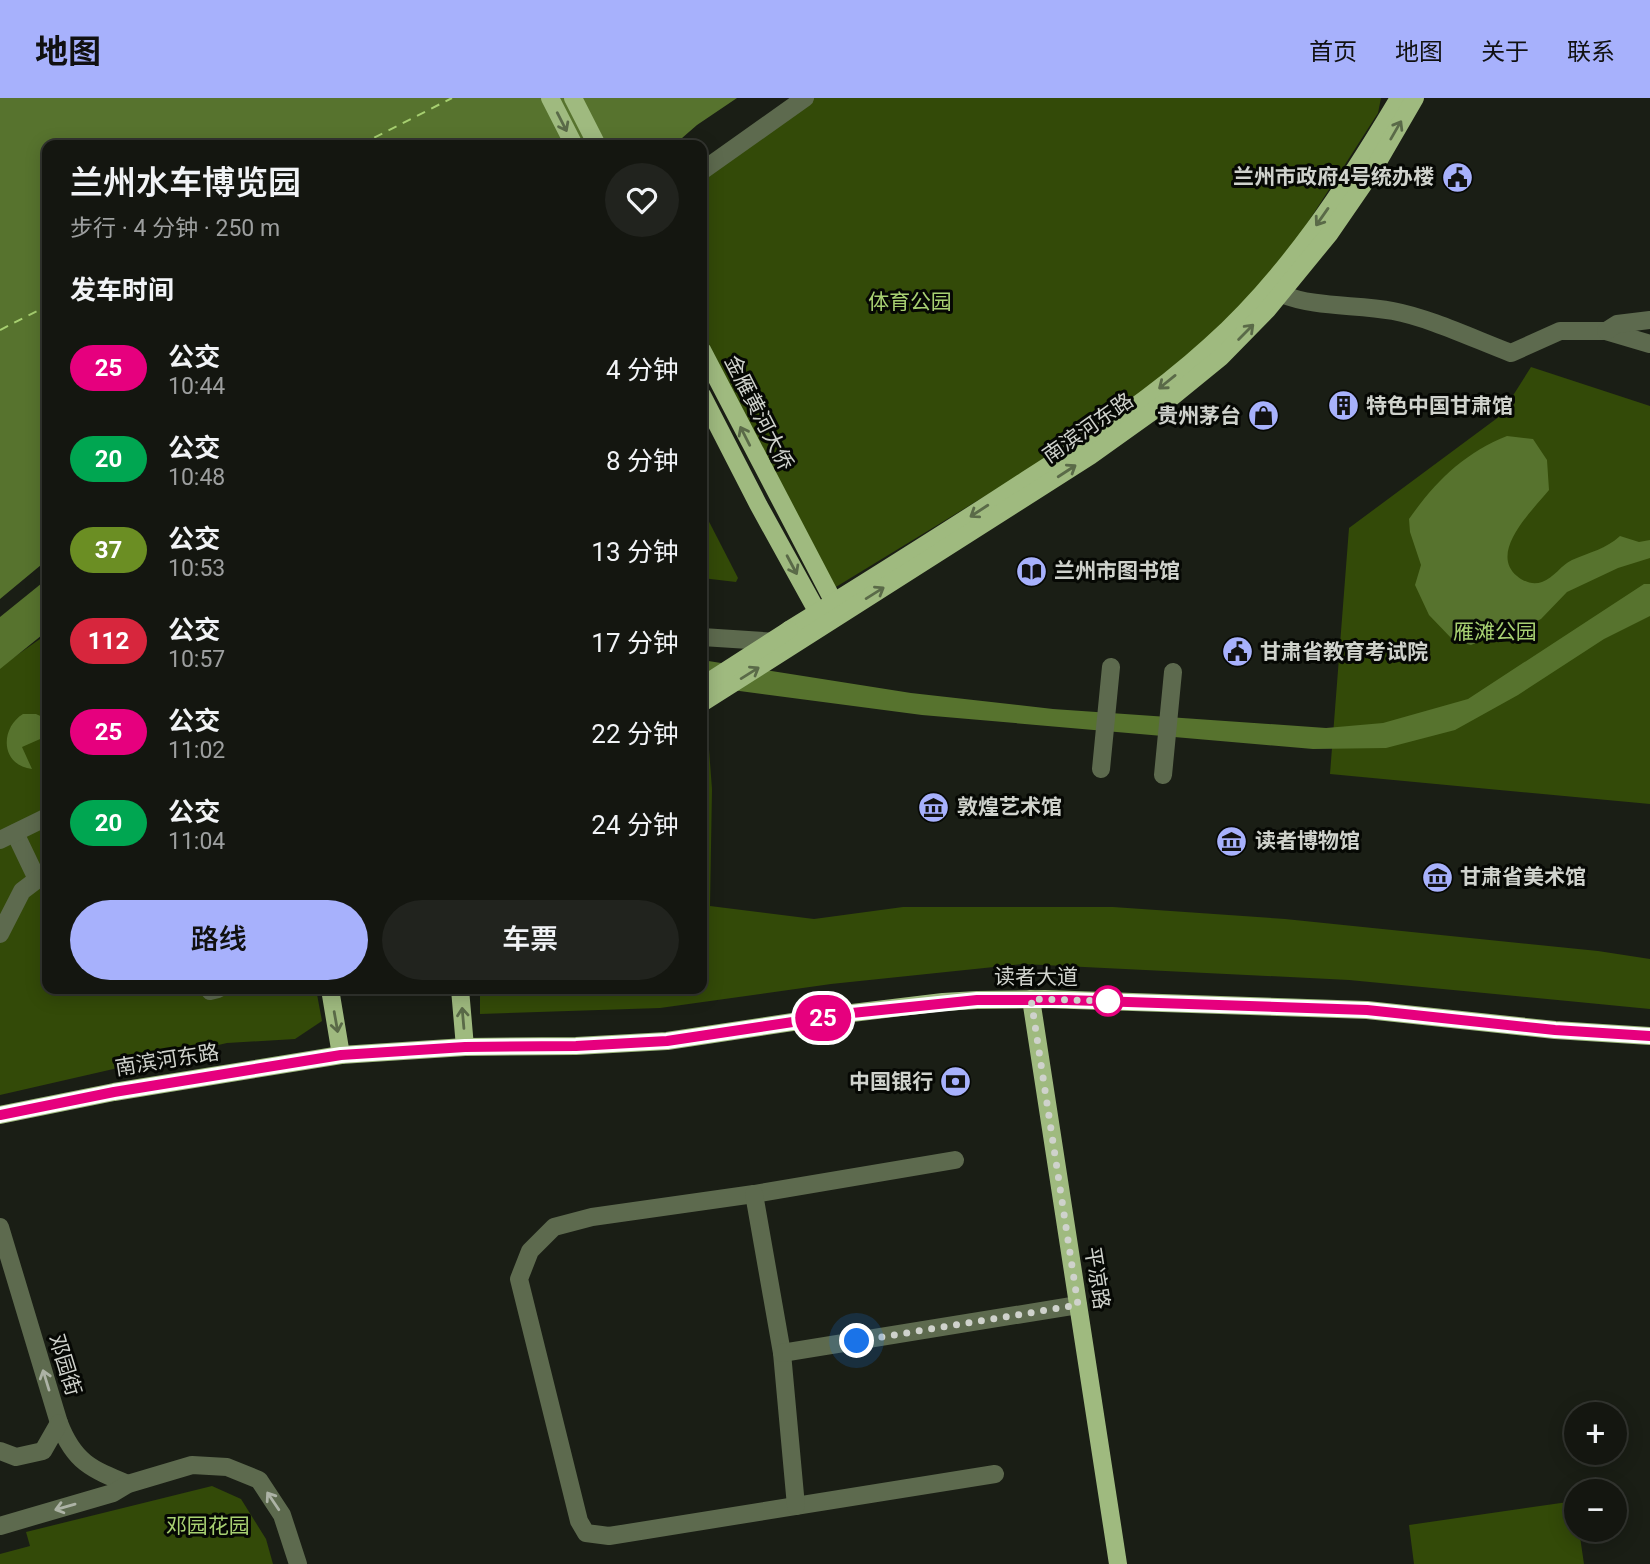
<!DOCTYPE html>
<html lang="zh">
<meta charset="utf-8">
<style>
body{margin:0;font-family:Roboto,"Noto Sans SC",sans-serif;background:#21231e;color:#f1f3f6;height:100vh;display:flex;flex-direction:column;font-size:26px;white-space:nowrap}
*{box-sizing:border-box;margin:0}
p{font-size:23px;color:#9d9f9f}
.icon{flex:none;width:38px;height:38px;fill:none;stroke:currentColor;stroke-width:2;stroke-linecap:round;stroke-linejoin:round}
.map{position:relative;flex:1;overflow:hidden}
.details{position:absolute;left:42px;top:42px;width:665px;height:854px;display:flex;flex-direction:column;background:#141610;border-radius:14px;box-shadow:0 4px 18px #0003,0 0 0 2px #333530}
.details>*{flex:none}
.badge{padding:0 14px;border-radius:23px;font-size:24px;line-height:46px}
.tools{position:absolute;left:1564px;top:1304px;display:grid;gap:14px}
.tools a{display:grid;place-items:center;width:63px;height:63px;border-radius:50%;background:#141610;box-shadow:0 4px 18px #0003,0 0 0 2px #333530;font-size:35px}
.you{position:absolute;width:35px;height:35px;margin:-18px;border:5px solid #fff;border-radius:50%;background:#1a73e8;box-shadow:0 0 0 10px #1a73e833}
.map>.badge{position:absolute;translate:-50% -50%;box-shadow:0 0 0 4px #fff}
h2{padding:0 28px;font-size:26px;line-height:63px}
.round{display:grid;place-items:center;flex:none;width:74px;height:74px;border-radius:37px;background:#21231e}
.summary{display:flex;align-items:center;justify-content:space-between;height:119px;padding:0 28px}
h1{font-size:33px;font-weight:600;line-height:52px}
.cta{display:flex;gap:14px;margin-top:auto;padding:14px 28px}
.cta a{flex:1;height:80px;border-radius:42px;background:#a7b1fc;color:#111;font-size:28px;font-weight:600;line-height:80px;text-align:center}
.cta a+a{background:#21231e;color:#f1f3f6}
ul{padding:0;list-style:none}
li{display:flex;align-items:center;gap:21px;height:91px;padding:0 28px}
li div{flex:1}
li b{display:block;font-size:26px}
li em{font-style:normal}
li .badge{min-width:77px;font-weight:700;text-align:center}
header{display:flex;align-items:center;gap:42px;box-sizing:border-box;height:98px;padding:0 35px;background:#a7b1fc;color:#111}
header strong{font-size:33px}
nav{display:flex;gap:38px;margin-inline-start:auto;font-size:24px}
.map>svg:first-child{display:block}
.green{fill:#334a08}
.water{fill:#57732e}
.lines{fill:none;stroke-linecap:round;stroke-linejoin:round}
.ferry{stroke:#a6cf70;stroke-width:2;stroke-dasharray:9 7;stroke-linecap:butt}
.minor{stroke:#5d6a4e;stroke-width:18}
.major{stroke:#9fba7f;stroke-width:18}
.major-bridge{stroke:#9fba7f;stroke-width:18}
.oneway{stroke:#5a6a48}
.oneway2{stroke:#adb3a6}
.line-casing{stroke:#fff;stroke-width:16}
.line{stroke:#e6007e;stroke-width:10}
.walk{stroke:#cfd2cc;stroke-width:7;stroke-dasharray:0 12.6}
.stop-dot{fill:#fff;stroke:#e6007e;stroke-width:3.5}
.labels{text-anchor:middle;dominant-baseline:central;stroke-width:6;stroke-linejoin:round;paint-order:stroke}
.poi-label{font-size:21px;font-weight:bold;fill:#cfd2cc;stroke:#060804;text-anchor:start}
.park-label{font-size:21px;fill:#a8d172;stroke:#060804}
.street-label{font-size:21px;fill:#cfd2cc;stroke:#060804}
</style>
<header>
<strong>地图</strong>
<nav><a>首页</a><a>地图</a><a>关于</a><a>联系</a></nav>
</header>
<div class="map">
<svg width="1650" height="1466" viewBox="0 0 1650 1466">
<rect width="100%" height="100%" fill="#1a1e15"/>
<!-- green -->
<g class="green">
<polygon points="793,0 1381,0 1378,15 1262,196 1108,323 826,495 702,244 702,65"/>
<polygon points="1531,269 1650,308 1650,706 1330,676 1349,430 1500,318"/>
<polygon points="702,410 738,480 736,484 702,480"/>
<polygon points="47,536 47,891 316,891 322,923 295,941 227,945 0,997 0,569"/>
<polygon points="708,638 712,691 710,808 814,821 903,809 1113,809 1285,821 1598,853 1650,861 1650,911 1349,882 1023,866 831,886 660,910 480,916 480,891 702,891 702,642"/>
<polygon points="212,1388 241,1401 266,1441 273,1466 0,1466 0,1456 30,1448 26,1434"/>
<polygon points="1575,1403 1577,1432 1579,1432 1584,1466 1414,1466 1409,1427"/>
</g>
<!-- water -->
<g class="water">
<polygon points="0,0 737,0 697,27 674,47 47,47 47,462 0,501"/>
<path d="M1507,338L1533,341L1547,362L1549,392C1533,412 1488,454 1517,478C1524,484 1533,487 1542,484C1554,480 1561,467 1572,462C1590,454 1606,451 1620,438L1639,444L1650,442V460L1618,470L1567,494L1541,521L1511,537L1485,541L1471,547L1453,542L1429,517L1415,487L1421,467L1410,434L1409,421C1435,384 1464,355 1507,338Z"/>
<polygon points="47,481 47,533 0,571 0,519"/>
<polygon points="1644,486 1650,486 1650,518 1604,541 1518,597 1455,632 1386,650 1313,651 922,617 702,588 702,562 911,595 1053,611 1326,630 1383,625 1468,601"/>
<path d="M23,616H36L47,621V638L22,649L32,671C0,667 0,630 23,616Z"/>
</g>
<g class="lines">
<!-- ferry -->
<g class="ferry">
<polyline points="360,47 452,0"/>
<polyline points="0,232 47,208"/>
</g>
<!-- minor -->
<g class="minor">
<polyline points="702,73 805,0"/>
<path d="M1281,196C1316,210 1355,206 1393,213C1430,220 1474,241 1511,255L1560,233H1606L1650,246"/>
<polyline points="1606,233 1617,226 1650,222"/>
<polyline points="702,539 778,544"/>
<polyline points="1101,671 1111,569"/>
<polyline points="1163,677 1173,574"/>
<polyline points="15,735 37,781"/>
<polyline points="0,742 47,719"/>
<polyline points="0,836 22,793 47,774"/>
<polyline points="210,893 218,891"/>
<polyline points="955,1062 754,1096 592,1119 554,1129 530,1153 519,1181 579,1423 586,1435 609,1438 995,1376"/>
<polyline points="754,1096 782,1255 796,1408"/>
<path d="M0,1129L59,1325C74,1364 91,1371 128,1386"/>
<polyline points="782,1255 1078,1207"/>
<polyline points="0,1353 16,1359 43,1353 59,1325"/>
<polyline points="0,1428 113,1395 128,1386 192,1367 227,1369 259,1382 282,1417 298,1466"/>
</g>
<!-- major -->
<g class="major">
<polyline points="550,0 574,47"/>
<polyline points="573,0 597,47"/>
<polyline points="702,252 839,514"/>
<polyline points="702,297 759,408 823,524"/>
<path d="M789,532C868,483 948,433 1026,382C1090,341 1154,299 1210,248C1288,178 1346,89 1399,0"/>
<polyline points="702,605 1090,358 1167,303 1221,259 1267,212 1330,135 1372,74 1415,0"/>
<polyline points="330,891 341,957"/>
<polyline points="460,891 465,949"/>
<polyline points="1031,901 1118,1466"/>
<polyline points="0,1017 114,994 341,957 465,949 576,948 667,943 852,915 943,904 977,902 1045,901 1367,912 1555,932 1650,938"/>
</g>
<!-- major-bridge -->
<polyline class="major-bridge" points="702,588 789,532"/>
</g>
<!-- one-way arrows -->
<defs><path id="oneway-shaft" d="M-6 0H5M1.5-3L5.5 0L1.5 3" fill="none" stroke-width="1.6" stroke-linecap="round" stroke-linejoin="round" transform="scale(1.75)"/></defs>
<g class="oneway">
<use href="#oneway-shaft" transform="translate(562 24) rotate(63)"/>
<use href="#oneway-shaft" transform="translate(1396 32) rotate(-60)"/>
<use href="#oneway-shaft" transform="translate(1322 119) rotate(125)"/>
<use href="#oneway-shaft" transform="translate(1246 234) rotate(-45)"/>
<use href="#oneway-shaft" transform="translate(1167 284) rotate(141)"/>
<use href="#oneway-shaft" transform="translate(745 338) rotate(-117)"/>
<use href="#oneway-shaft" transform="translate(1067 373) rotate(-33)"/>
<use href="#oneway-shaft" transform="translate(979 413) rotate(147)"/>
<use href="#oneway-shaft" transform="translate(792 467) rotate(62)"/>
<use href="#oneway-shaft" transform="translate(875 495) rotate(-32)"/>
<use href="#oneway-shaft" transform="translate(750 575) rotate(-32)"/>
<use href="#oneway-shaft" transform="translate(463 920) rotate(-95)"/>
<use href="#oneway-shaft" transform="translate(336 924) rotate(80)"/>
</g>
<g class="oneway2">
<use href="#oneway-shaft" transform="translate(46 1282) rotate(-107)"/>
<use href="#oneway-shaft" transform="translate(273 1403) rotate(-124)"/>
<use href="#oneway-shaft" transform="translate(65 1409) rotate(164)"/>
</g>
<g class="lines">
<defs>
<polyline id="line" points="0,1017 114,994 341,957 465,949 576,948 667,943 852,915 977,902 1067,902 1367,912 1555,932 1650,938"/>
</defs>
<!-- line casing -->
<use href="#line" class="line-casing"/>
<!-- line -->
<use href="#line" class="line"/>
<!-- walk -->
<polyline class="walk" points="857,1243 1078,1207 1031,901 1112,903 1108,903"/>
</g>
<!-- icons -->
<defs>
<symbol id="civic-disc" viewBox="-11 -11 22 22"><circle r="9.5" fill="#a7b1fc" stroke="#060804"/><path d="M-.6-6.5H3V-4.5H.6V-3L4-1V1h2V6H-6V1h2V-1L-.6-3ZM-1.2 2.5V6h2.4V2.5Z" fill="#111"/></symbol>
<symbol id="building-disc" viewBox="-11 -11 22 22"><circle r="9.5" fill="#a7b1fc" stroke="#060804"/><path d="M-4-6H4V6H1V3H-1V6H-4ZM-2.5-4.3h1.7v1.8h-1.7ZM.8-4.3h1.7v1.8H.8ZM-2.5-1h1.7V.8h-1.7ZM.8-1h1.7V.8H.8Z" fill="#111"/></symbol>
<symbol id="shop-disc" viewBox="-11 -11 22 22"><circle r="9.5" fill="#a7b1fc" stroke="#060804"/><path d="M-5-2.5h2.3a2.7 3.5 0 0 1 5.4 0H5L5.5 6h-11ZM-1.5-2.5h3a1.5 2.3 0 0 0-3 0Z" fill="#111"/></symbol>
<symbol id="library-disc" viewBox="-11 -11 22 22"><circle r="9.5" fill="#a7b1fc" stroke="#060804"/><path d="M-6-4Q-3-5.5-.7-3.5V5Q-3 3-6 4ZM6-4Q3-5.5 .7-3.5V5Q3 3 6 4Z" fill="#111"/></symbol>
<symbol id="museum-disc" viewBox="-11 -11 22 22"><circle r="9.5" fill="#a7b1fc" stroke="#060804"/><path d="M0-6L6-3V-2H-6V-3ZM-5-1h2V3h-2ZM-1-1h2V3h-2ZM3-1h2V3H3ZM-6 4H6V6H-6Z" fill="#111"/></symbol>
<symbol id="bank-disc" viewBox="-11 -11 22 22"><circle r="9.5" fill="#a7b1fc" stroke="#060804"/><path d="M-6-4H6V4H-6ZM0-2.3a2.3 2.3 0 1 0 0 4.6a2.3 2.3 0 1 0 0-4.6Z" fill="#111"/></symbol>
</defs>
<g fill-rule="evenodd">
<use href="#civic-disc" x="1440" y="62" width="35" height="35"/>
<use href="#building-disc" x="1326" y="290" width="35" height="35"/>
<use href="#shop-disc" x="1246" y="300" width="35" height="35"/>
<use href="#library-disc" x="1014" y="456" width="35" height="35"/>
<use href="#civic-disc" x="1220" y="536" width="35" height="35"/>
<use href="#museum-disc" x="916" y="692" width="35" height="35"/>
<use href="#museum-disc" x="1214" y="726" width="35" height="35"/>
<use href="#museum-disc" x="1420" y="762" width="35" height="35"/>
<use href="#bank-disc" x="938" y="966" width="35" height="35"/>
</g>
<!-- markers -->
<circle class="stop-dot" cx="1108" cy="903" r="14"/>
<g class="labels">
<!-- poi labels -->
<g class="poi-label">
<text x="1434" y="79" text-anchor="end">兰州市政府4号统办楼</text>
<text x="1366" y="308">特色中国甘肃馆</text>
<text x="1241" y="318" text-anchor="end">贵州茅台</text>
<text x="1054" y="473">兰州市图书馆</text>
<text x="1260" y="554">甘肃省教育考试院</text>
<text x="957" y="709">敦煌艺术馆</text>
<text x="1255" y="743">读者博物馆</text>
<text x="1460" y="779">甘肃省美术馆</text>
<text x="933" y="984" text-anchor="end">中国银行</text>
</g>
<!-- park labels -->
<g class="park-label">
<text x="910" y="204">体育公园</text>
<text x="1495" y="534">雁滩公园</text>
<text x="208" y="1428">邓园花园</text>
</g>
<!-- street labels -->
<g class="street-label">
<text transform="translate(759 315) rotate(63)">金雁黄河大侨</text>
<text transform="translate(1088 330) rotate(-35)">南滨河东路</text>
<text x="1036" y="879">读者大道</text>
<text transform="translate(167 962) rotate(-9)">南滨河东路</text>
<text transform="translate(1097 1180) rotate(81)">平凉路</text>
<text transform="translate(65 1267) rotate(73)">邓园街</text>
</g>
</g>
</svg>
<div class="tools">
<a>+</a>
<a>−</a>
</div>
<div class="you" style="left:857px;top:1243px"></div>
<b class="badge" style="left:823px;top:920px;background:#e6007e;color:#fff">25</b>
<section class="details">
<div class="summary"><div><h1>兰州水车博览园</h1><p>步行 · 4 分钟 · 250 m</p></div><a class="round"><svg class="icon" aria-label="heart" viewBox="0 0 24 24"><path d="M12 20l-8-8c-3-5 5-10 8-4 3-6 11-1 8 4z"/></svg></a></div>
<h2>发车时间</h2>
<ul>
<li><span class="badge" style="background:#e6007e;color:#fff">25</span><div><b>公交</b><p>10:44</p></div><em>4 分钟</em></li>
<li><span class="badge" style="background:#00a651;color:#fff">20</span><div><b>公交</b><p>10:48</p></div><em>8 分钟</em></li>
<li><span class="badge" style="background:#6b8e23;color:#fff">37</span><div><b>公交</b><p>10:53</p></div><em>13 分钟</em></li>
<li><span class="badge" style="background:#d7263d;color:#fff">112</span><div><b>公交</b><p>10:57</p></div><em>17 分钟</em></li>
<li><span class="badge" style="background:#e6007e;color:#fff">25</span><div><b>公交</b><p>11:02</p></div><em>22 分钟</em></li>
<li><span class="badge" style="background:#00a651;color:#fff">20</span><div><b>公交</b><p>11:04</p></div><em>24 分钟</em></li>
</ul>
<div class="cta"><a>路线</a><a>车票</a></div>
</section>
</div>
